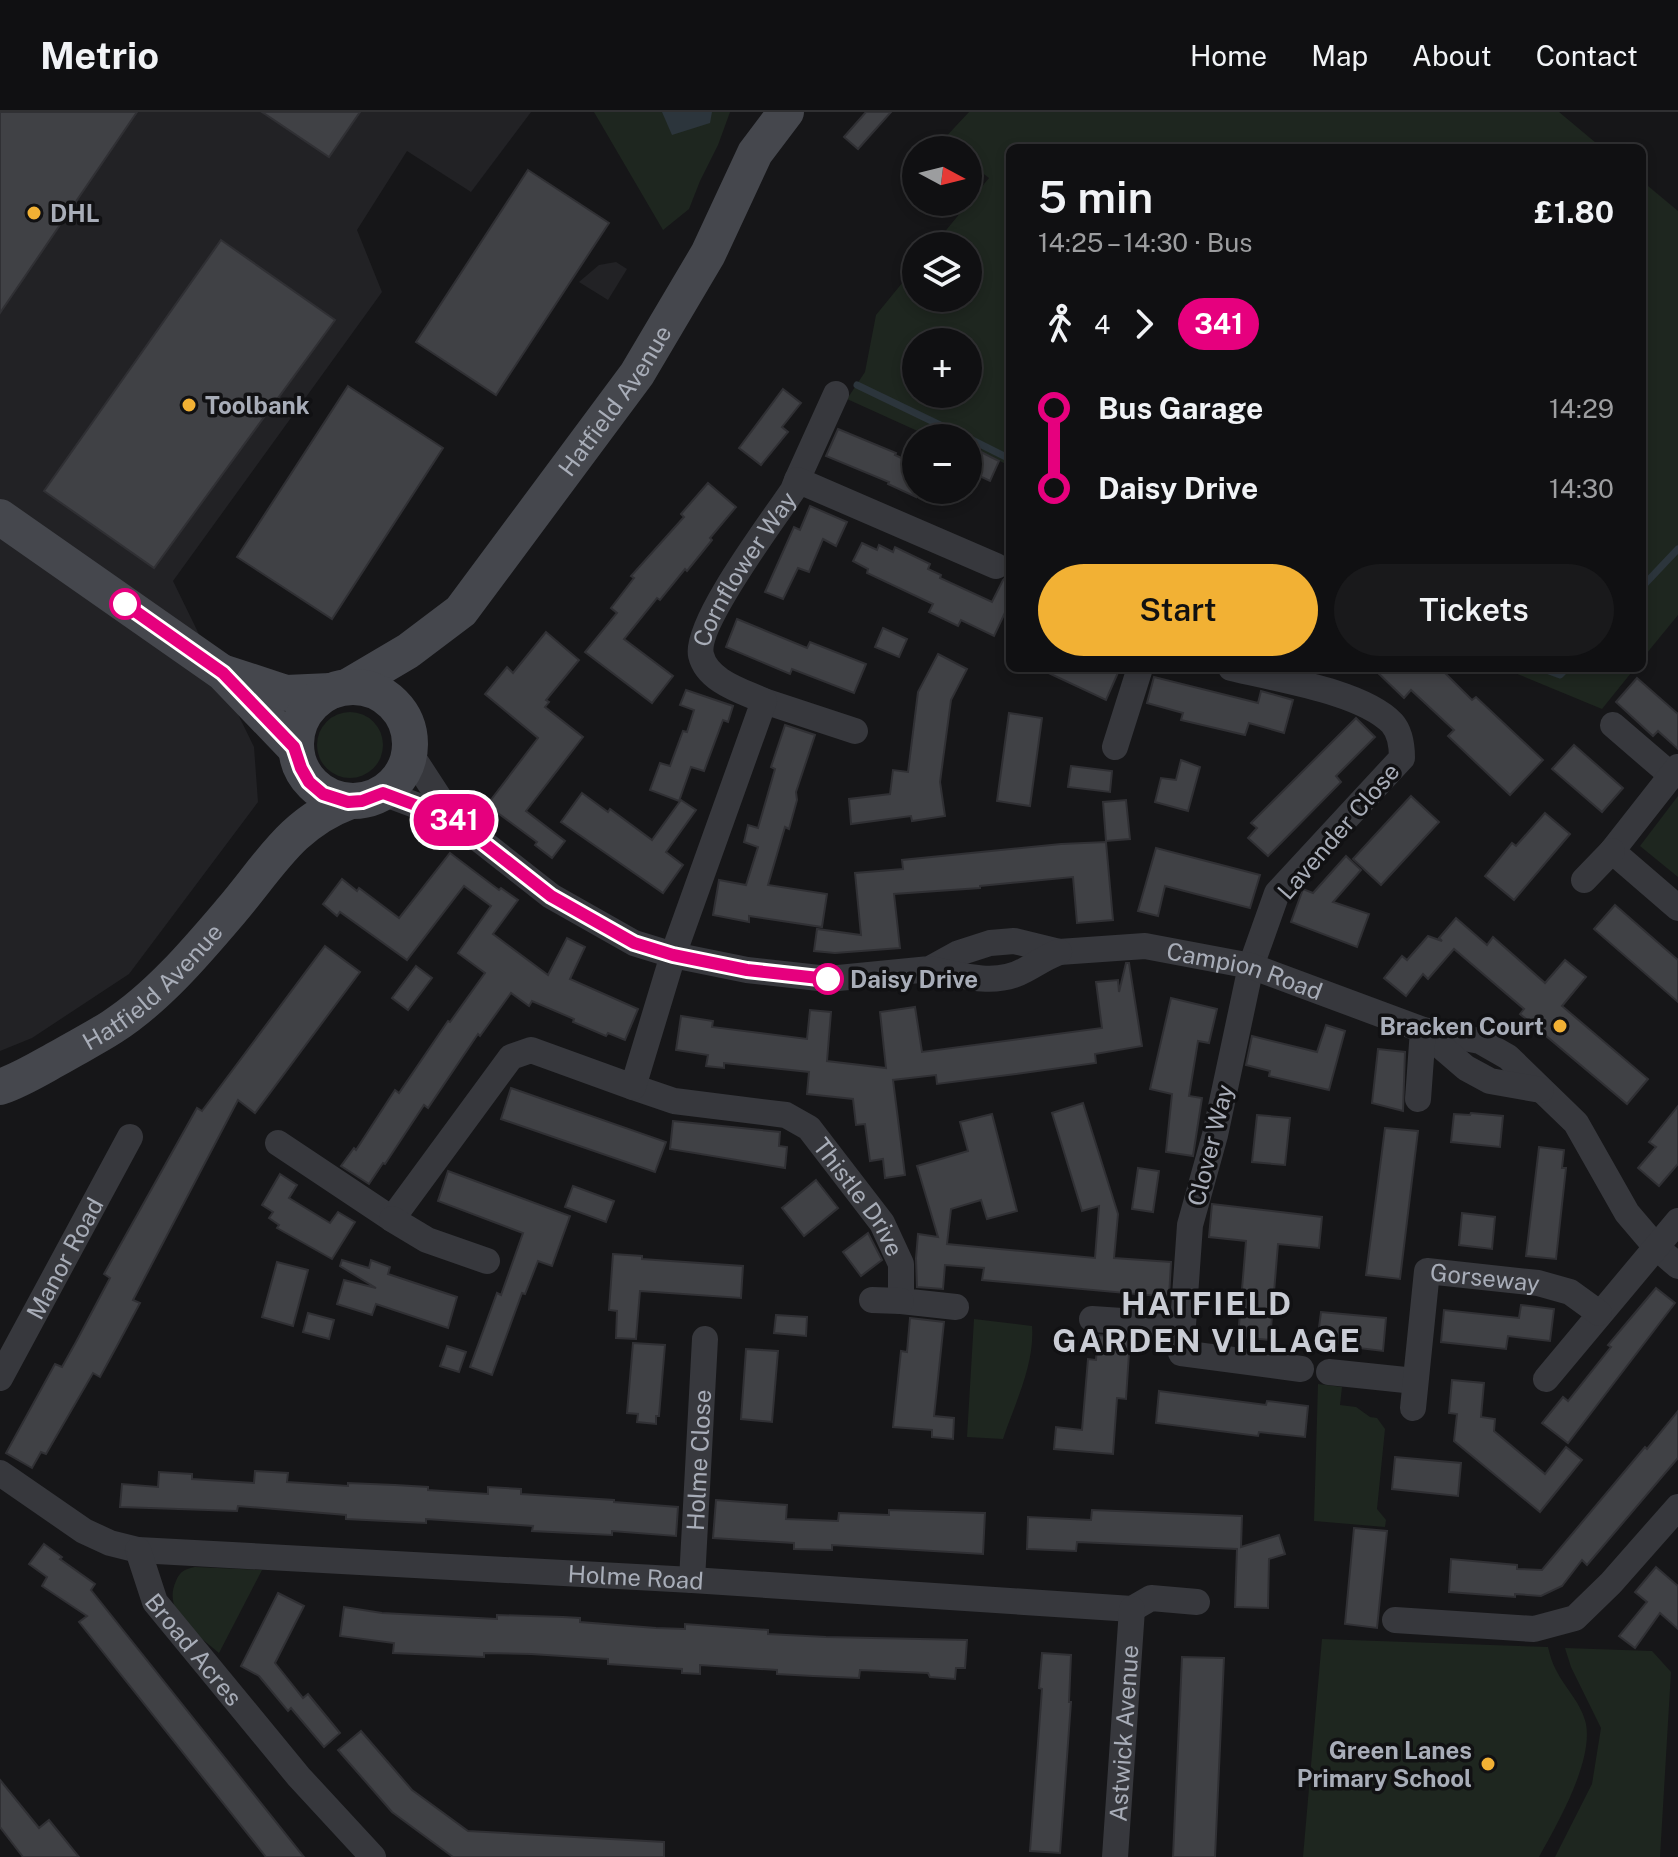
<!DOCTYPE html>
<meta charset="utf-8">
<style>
body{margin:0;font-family:"Public Sans",sans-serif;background:#19191b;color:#f1f3f6;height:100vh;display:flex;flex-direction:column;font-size:30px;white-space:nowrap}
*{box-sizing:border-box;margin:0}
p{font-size:26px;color:#9c9d9f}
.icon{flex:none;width:44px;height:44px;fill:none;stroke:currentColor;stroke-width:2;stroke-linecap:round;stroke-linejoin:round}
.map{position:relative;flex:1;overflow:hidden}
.sheet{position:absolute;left:1006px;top:32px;width:640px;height:528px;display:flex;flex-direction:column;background:#101012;border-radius:12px;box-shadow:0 4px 12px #0003,0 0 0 2px #303032}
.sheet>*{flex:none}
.badge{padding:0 16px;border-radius:26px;font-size:28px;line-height:52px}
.needle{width:52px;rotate:97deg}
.buttons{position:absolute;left:902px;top:24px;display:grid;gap:16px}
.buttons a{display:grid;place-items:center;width:80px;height:80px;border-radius:50%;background:#101012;box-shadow:0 4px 12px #0003,0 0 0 2px #303032;font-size:40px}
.map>.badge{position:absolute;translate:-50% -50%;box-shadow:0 0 0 4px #fff}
.legs{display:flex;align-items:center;gap:12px;height:88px;padding:0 32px;font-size:26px}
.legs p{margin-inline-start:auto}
.headline{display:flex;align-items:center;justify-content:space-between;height:136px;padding:0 32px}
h1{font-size:44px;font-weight:600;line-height:60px}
.button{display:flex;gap:16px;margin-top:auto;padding:16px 32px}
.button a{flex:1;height:92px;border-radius:48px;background:#f2b134;color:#111;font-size:32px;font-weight:600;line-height:92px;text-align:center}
.button a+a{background:#19191b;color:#f1f3f6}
ul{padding:0 32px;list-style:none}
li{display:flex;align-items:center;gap:28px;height:80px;font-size:30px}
li i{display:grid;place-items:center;width:12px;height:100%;margin:0 10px;background:currentColor}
li i::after{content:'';width:20px;height:20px;margin:-10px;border:6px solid;border-radius:50%;background:#101012}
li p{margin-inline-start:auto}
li:first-child i{background:linear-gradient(#0000 50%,currentColor 0)}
li:last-child i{background:linear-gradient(currentColor 50%,#0000 0)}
header{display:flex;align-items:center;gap:48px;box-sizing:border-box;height:112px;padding:0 40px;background:#101012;border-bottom:2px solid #303032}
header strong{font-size:38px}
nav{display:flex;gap:44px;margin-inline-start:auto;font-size:28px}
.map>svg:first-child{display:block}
.built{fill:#222225}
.green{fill:#1e261f;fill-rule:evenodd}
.water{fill:#2c353c}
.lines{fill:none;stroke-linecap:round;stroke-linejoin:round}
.stream{stroke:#2c353c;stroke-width:7}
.building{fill:#404145;stroke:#303034;stroke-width:2}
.street{stroke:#37383d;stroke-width:26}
.secondary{stroke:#45474d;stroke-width:36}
.line-1-casing{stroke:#fff;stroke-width:18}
.line-1{stroke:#e6007e;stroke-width:12}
.poi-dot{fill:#f2b134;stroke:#111113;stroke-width:3}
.stop-1-dot{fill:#fff;stroke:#e6007e;stroke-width:4}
.labels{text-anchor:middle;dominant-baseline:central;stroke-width:7;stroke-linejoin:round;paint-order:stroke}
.poi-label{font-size:24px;font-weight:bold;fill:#a8adb8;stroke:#111113;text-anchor:start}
.street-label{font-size:24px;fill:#a8adb8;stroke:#111113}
.stop-label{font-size:24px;font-weight:bold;fill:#a8adb8;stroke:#111113;text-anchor:start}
.district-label{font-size:32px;font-weight:bold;letter-spacing:2px;fill:#c9ccd4;stroke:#111113}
</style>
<header>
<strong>Metrio</strong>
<nav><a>Home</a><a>Map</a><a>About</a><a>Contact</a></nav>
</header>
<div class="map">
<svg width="1678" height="1745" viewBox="0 0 1678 1745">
<rect width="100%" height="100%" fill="#161618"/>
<!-- built -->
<g class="built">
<polygon points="0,0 531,0 471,80 407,39 357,118 382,180 173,469 254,635 258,690 129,862 32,926 0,939"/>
<polygon points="616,150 627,157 608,188 579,170 599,153"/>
</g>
<!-- green -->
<g class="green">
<polygon points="594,0 730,0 718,33 700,69 689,97 663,118"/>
<path d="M969,0H1559L1602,36H1010V354L981,340L982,337L968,331V326H933L847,287L865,260L876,203L916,154V186H968V134H933L989,66L968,50V38H952L941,30ZM916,230H968V282H916Z"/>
<polygon points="1642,69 1678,99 1678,503 1642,547"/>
<polygon points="1503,556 1635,556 1602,597"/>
<circle cx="350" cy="633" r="33"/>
<polygon points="1678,684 1678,765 1640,734"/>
<path d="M974,1207L1032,1214C1035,1252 1015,1291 1003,1327L967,1325Z"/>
<polygon points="1318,1272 1342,1275 1340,1293 1356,1295 1370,1305 1377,1306 1385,1317 1377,1397 1386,1408 1385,1415 1314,1409"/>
<path d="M195,1455L262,1458L219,1541C199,1523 161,1501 176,1469C180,1459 185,1457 195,1455Z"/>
<path d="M1322,1527L1548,1535C1550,1543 1552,1551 1556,1558C1565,1576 1582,1592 1586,1612C1593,1651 1557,1712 1539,1745H1303Z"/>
<polygon points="1565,1536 1652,1539 1671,1560 1660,1745 1555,1745 1592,1672 1601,1616 1571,1555"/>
</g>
<!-- water -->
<polygon class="water" points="662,0 712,0 710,11 672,23"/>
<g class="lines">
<!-- stream -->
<g class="stream">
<polyline points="857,273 967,326"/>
<polyline points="968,326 1010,347"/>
<polyline points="1642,475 1678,437"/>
<polyline points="1541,556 1560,563 1567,556"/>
</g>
</g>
<!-- building -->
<g class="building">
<polygon points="0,0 137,0 0,201"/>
<polygon points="262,0 360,0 329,45"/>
<polygon points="866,0 891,0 858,37 844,25"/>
<polygon points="528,58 609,111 496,283 416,230"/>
<polygon points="221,128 335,208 154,456 44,379"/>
<polygon points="348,274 443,336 332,507 237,445"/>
<polygon points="783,277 801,291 782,315 788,320 761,353 739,336"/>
<polygon points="838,317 896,341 895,343 916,353 916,385 888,372 889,370 826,344"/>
<polygon points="981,340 999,349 990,369 971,360"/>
<polygon points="708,371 736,395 710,426 712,428 687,459 685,457 660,488 657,486 624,527 673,564 652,591 585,540 617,501 611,496 634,466 631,464 684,405 681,402"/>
<polygon points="810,394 847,410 836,434 823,427 809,460 798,456 783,487 765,480 794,415 800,418"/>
<polygon points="862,431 877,438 879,433 893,440 895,435 930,452 928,457 941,463 940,466 992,490 1003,468 1010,461 1010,490 994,524 961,508 958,514 929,500 933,492 867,461 868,457 853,449"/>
<polygon points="737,507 807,536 810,530 866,552 854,581 792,557 790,562 726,535"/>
<polygon points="883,516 907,527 899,545 875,535"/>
<polygon points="546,520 579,548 546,588 549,590 545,595 583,625 526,699 565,729 552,746 535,733 537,730 487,693 538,626 485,582 507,555 513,561"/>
<polygon points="938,542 967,557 951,588 940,670 945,704 912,709 911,704 851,712 849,687 890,682 893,658 908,660 918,580"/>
<polygon points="1038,556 1120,556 1106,588"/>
<polygon points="1373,556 1440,556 1472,588 1476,585 1543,648 1510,683 1448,624 1454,618 1411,578 1404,586"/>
<polygon points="1154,565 1258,591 1261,579 1293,588 1284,621 1249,611 1245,623 1181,608 1183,601 1147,591"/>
<polygon points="1637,566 1678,602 1678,637 1658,619 1653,624 1616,590"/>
<polygon points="686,578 733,594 728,610 723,608 704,659 691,655 679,689 650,678 660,651 670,654 683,619 687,620 694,598 680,593"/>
<polygon points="1009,601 1042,606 1030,694 997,689"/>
<polygon points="1356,606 1375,625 1336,664 1341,670 1268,744 1248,726 1257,716 1251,711"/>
<polygon points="785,613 815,623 796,680 797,688 794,699 789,717 785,715 768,773 827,782 822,815 749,804 749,810 713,803 719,768 746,773 758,735 744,730 748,713 758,716 775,657 771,655"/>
<polygon points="1574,633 1623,676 1602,700 1552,657"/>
<polygon points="1181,648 1200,655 1188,699 1155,690 1161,666 1176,668"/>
<polygon points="1071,654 1112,659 1110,680 1068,675"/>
<polygon points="582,681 608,700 610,697 652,728 681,688 696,698 666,740 683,753 663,781 561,710"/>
<polygon points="1411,684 1439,710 1381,773 1353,747"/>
<polygon points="1126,688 1130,727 1106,729 1103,690"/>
<polygon points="1545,701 1570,722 1514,788 1485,764 1512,731 1516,734"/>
<polygon points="1106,730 1113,808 1077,811 1073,765 980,774 980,776 894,782 900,836 835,841 814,839 817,817 861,823 855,761 903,757 902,748 1061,732"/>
<polygon points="1156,736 1260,763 1250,796 1165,774 1158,804 1138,799"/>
<polygon points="450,741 499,778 501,776 518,788 493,822 548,863 567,826 585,835 570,867 638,897 625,928 608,921 606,924 573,910 574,907 532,889 529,894 511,881 480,924 478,922 428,996 424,993 385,1052 383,1051 369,1072 341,1054 354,1036 356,1038 395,978 399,981 448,909 450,910 485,861 458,841 491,794 464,774 407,848 340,800 337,804 323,792 342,767 357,779 359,776 399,806"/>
<polygon points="1346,744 1361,758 1333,790 1369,802 1357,835 1291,810 1303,777 1313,781"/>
<polygon points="1615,793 1678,848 1678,890 1594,817"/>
<polygon points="1456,806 1487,833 1493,825 1545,871 1565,848 1586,865 1562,894 1648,967 1627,992 1520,902 1524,897 1454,837 1428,867 1423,862 1406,884 1384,866 1402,844 1407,848 1428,824 1442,829 1439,826"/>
<polygon points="325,834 360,860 255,1001 238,988 133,1188 140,1191 118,1232 100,1265 93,1261 46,1342 41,1340 32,1356 6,1341 55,1252 62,1255 76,1230 110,1166 104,1162 197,996 202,999"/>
<polygon points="1126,851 1129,851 1142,934 1095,942 1096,951 1016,962 937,972 936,963 893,968 905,1063 885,1066 883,1047 870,1049 865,1012 856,1013 853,987 807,982 809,960 724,951 724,956 706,954 708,943 676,938 681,904 713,909 712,915 807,927 810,898 831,900 827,949 886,956 880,900 915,895 922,940 1102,916 1096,870 1118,868 1119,880"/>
<polygon points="416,854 432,866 408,898 392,886"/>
<polygon points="1171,886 1217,897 1209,931 1198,929 1189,984 1202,986 1193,1044 1166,1040 1172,982 1150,977"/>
<polygon points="1326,913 1345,919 1329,978 1269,964 1270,959 1246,953 1252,924 1317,940"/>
<polygon points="1378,937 1405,940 1403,999 1372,991"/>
<polygon points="511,976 666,1030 655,1060 501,1007"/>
<polygon points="1083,991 1118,1102 1114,1146 1171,1150 1169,1185 982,1168 984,1156 945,1153 943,1177 917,1175 916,1146 918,1122 938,1125 917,1054 968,1039 960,1010 992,1002 1017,1099 987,1107 981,1088 951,1097 947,1132 1095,1146 1099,1094 1082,1099 1052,1001"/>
<polygon points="1678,994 1678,1052 1659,1074 1638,1056 1656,1035 1649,1030"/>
<polygon points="1471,1001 1503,1004 1500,1035 1451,1030 1454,1002 1470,1003"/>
<polygon points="1257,1003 1290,1006 1285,1053 1252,1050"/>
<polygon points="673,1009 780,1020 779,1034 787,1035 785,1056 670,1037"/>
<polygon points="1385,1016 1418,1019 1400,1167 1366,1163"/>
<polygon points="1539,1035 1564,1038 1562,1056 1566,1056 1556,1147 1526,1144"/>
<polygon points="1138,1056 1159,1059 1153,1100 1132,1097"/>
<polygon points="448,1059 570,1104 552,1154 538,1149 525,1182 522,1181 492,1263 470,1255 497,1181 501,1183 523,1121 438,1089"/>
<polygon points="280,1062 297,1073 289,1086 330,1111 338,1100 355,1110 332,1147 277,1116 279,1113 269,1106 273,1100 262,1093"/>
<polygon points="816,1068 838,1096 804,1124 782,1096"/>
<polygon points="573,1074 614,1089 606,1110 565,1095"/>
<polygon points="1212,1092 1322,1105 1319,1136 1278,1132 1270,1228 1238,1225 1246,1129 1209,1125"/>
<polygon points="1462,1101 1495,1105 1492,1137 1459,1133"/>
<polygon points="868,1121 882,1148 861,1164 843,1140"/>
<polygon points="613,1142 642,1144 642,1147 743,1154 741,1186 640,1179 636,1227 616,1226 617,1199 609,1198"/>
<polygon points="342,1148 369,1156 371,1148 390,1155 388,1162 457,1185 448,1216 376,1192 372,1203 337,1192 344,1168 376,1176 340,1154"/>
<polygon points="277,1150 308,1158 293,1214 262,1205"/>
<polygon points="1656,1176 1675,1191 1568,1331 1542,1311 1563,1285 1568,1289 1611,1235 1608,1233"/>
<polygon points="1521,1193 1554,1197 1550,1229 1508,1224 1506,1237 1441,1230 1444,1198 1519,1206"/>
<polygon points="1321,1200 1386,1206 1383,1239 1317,1231"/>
<polygon points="308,1201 334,1208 329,1227 303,1220"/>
<polygon points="776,1203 807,1205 806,1224 774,1221"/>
<polygon points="910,1206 944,1210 934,1304 954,1306 953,1327 932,1325 932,1318 893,1315 901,1239 907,1240"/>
<polygon points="1098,1223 1130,1226 1126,1287 1117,1286 1113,1342 1054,1337 1056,1315 1082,1318 1088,1247 1096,1248"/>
<polygon points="633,1231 665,1233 659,1304 656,1304 656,1312 637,1310 638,1302 627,1301"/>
<polygon points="447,1234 466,1240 459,1260 440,1254"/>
<polygon points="746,1237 778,1239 772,1310 741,1307"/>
<polygon points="1452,1268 1484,1271 1481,1305 1495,1307 1494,1319 1545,1362 1566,1335 1582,1348 1540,1400 1454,1329 1457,1302 1449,1301"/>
<polygon points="1159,1279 1266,1293 1267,1289 1308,1294 1305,1325 1259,1320 1258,1324 1156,1311"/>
<polygon points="1678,1299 1678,1346 1587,1453 1582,1448 1562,1474 1541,1484 1515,1482 1515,1485 1449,1480 1451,1447 1517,1453 1517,1457 1542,1458 1645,1335 1647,1337"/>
<polygon points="1395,1345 1461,1351 1458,1384 1392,1377"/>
<polygon points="255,1359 288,1361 287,1370 348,1374 348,1371 395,1373 428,1375 428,1378 488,1382 488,1375 521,1377 521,1382 614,1388 614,1390 678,1395 676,1424 612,1419 612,1423 532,1419 533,1414 426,1407 426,1411 346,1407 346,1403 238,1394 237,1399 120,1395 122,1372 158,1375 159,1360 192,1362 192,1367 254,1371"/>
<polygon points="716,1388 787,1393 786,1407 838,1409 839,1401 889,1403 889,1398 985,1401 983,1442 832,1433 832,1438 794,1437 794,1431 713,1426"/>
<polygon points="1092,1398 1242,1404 1241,1435 1279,1423 1285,1442 1269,1447 1268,1496 1235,1495 1237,1437 1077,1430 1076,1439 1027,1437 1028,1405 1091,1408"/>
<polygon points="1354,1416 1387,1419 1377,1516 1345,1512"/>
<polygon points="44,1432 62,1445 60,1447 95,1472 91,1478 304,1745 266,1745 79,1510 87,1504 42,1474 47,1465 29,1452"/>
<polygon points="1656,1455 1678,1474 1678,1517 1660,1501 1635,1536 1619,1524 1647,1490 1635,1480"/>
<polygon points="278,1481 304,1494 275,1551 303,1586 308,1582 340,1621 324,1635 291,1596 288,1599 259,1564 241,1554"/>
<polygon points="344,1495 382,1501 497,1507 497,1503 563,1505 580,1506 580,1510 656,1516 685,1517 685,1512 768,1518 768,1522 826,1525 967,1528 965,1556 956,1556 955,1567 930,1565 928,1561 860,1558 859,1566 813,1564 777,1562 777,1558 700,1553 700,1562 682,1561 682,1557 608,1552 608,1547 531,1542 484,1541 484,1545 393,1541 394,1531 340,1524"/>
<polygon points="1042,1541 1071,1543 1069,1590 1071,1590 1060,1741 1030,1739 1042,1577 1039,1576"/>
<polygon points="1182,1545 1224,1546 1215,1745 1173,1745"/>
<polygon points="361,1619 412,1678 468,1719 664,1730 664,1745 453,1745 392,1700 338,1638"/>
<polygon points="0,1668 39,1716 49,1708 79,1745 23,1745 0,1715"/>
</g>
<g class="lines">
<!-- street -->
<g class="street">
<polyline points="797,368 836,282"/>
<path d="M1231,556C1275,567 1361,579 1392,611C1400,620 1402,634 1402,646L1277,781L1251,854L1215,1023L1190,1113L1181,1241L1301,1257"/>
<polyline points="764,589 855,619"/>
<polyline points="1613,613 1671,663"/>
<polyline points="1115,635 1140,556"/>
<polyline points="410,641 453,707"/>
<polyline points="1678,655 1612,739 1678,796"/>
<path id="s1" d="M383,681L453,707L551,784L634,831L673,843L747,858L828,867L930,857L959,841L990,831L1014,829L1059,840L1145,834L1251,854L1423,918L1480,929L1508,945L1576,1011L1627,1101L1656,1135L1678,1154"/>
<polyline points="1584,768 1612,739"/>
<path d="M930,857C961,863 995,875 1025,858C1036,852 1046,845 1059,840"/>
<polyline points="1423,919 1466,956 1490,969 1541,978"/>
<path id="s2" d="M633,975L674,989L786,1003L809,1016L882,1111L901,1152V1189L956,1195"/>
<polyline points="1418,987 1423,918"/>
<path id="s3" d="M278,1031L392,1107L511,945L531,938L633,975L673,843L764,589C742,579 707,569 701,543C694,512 774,407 793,378L797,368L996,454"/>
<polyline points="392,1107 427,1128 487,1149"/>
<polyline points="872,1188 901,1189"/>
<polyline points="1092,1207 1182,1213"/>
<polyline points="1329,1260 1415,1269"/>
<path id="s4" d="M0,1266L130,1025"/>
<polyline points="1546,1267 1678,1109"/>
<path id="s5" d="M1413,1296L1427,1159L1538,1171L1570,1180L1599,1201"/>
<path id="s6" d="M0,1361L84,1419L110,1431L138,1438L692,1468L1132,1497"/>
<path id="s7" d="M138,1438L155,1490L299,1665L373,1745"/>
<path id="s8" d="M692,1468L705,1227"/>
<polyline points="1132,1497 1151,1486 1197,1490"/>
<polyline points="1395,1508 1534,1517 1575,1506 1611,1471 1678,1395"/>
<path id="s9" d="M1115,1745L1132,1497"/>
</g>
<!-- secondary -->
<g class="secondary">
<polyline points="0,405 223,561 294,635"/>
<polyline points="225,561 286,581 331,579"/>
<path id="s10" d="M347,575L408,539L461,499L637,262L708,142L755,41L786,0"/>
<circle cx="353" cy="632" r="57"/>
<path id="s11" d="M0,975C21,968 40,956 60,945C77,935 95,926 112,915C157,886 196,840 230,800C268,756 291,711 348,690"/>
</g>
</g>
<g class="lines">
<defs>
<polyline id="line-1" points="125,492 223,561 294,635 301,656 309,670 323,682 348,690 362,689 383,681 453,707 551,784 634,831 673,843 747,858 828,867"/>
</defs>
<!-- line-1 casing -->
<use href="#line-1" class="line-1-casing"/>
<!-- line-1 -->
<use href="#line-1" class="line-1"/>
</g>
<!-- markers -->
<g class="poi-dot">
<circle cx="34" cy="101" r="8"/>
<circle cx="189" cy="293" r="8"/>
<circle cx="1560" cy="914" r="8"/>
<circle cx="1488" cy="1652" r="8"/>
</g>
<g class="stop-1-dot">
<circle cx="125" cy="492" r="14"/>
<circle cx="828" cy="867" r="14"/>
</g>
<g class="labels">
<!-- poi labels -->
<g class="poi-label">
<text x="50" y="101">DHL</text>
<text x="205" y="293">Toolbank</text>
<text x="1544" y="914" text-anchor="end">Bracken Court</text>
<text x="1472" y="1638" text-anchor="end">Green Lanes<tspan x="1472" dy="28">Primary School</tspan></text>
</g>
<!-- street labels -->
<g class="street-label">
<text stroke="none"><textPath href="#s10" startOffset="398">Hatfield Avenue</textPath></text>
<text stroke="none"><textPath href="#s3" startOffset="1054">Cornflower Way</textPath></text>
<text transform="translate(1338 719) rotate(-49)">Lavender Close</text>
<text stroke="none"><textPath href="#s1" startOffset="920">Campion Road</textPath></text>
<text stroke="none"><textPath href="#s11" startOffset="184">Hatfield Avenue</textPath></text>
<text transform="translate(1210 1033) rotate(-76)">Clover Way</text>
<text stroke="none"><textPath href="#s2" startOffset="268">Thistle Drive</textPath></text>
<text stroke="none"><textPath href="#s4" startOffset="136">Manor Road</textPath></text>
<text stroke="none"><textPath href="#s5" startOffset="196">Gorseway</textPath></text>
<text stroke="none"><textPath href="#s8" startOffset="120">Holme Close</textPath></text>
<text stroke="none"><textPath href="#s6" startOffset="658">Holme Road</textPath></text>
<text stroke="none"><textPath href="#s7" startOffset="116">Broad Acres</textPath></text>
<text stroke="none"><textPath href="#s9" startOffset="124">Astwick Avenue</textPath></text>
</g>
<!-- stop labels -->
<g class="stop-label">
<text x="850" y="867">Daisy Drive</text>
</g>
<!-- district labels -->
<g class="district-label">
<text x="1207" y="1191">HATFIELD<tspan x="1207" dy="37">GARDEN VILLAGE</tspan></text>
</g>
</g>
</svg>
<div class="buttons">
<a><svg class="needle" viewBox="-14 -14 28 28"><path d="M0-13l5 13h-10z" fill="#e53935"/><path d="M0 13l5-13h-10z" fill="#9c9d9f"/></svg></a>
<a><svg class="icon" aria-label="layers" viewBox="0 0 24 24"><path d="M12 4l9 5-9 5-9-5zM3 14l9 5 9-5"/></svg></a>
<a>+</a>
<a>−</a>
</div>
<b class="badge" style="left:454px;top:708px;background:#e6007e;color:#fff">341</b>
<section class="sheet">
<div class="headline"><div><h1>5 min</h1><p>14:25 – 14:30 · Bus</p></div><b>£1.80</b></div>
<div class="legs"><svg class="icon" aria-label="walk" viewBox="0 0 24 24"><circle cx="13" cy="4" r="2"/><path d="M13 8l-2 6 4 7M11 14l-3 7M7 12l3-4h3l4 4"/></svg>4<svg class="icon" aria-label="forward" viewBox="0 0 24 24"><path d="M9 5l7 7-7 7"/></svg><b class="badge" style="background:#e6007e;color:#fff">341</b></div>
<ul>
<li><i style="color:#e6007e"></i><b>Bus Garage</b><p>14:29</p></li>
<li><i style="color:#e6007e"></i><b>Daisy Drive</b><p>14:30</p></li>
</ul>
<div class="button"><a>Start</a><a>Tickets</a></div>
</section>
</div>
